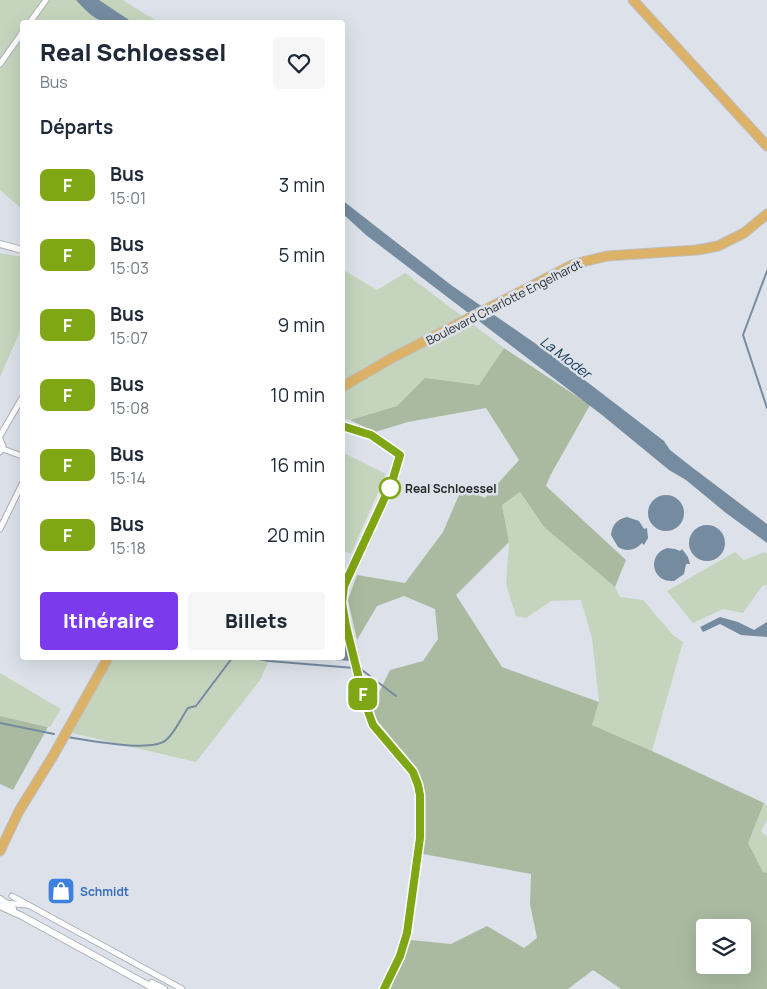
<!DOCTYPE html>
<html lang="fr">
<meta charset="utf-8">
<style>
body{margin:0;font-family:Manrope,sans-serif;background:#f6f6f7;color:#1f2937;height:100vh;display:flex;flex-direction:column;font-size:19px;white-space:nowrap}
*{box-sizing:border-box;margin:0}
p{font-size:16px;color:#747a83}
.icon{flex:none;width:28px;height:28px;fill:none;stroke:currentColor;stroke-width:2;stroke-linecap:round;stroke-linejoin:round}
.map{position:relative;flex:1;overflow:hidden}
.drawer{position:absolute;left:20px;top:20px;width:325px;height:640px;display:flex;flex-direction:column;background:#fff;border-radius:5px;box-shadow:0 5px 20px #0002}
.drawer>*{flex:none}
.badge{padding:0 10px;border-radius:8px;font-size:18px;line-height:32px}
.fabs{position:absolute;left:696px;top:919px;display:grid;gap:10px}
.fabs a{display:grid;place-items:center;width:55px;height:55px;border-radius:5px;background:#fff;box-shadow:0 5px 20px #0002;font-size:25px}
.map>.badge{position:absolute;translate:-50% -50%;box-shadow:0 0 0 2px #fff}
h2{padding:0 20px;font-size:19px;line-height:45px}
.round{display:grid;place-items:center;flex:none;width:52px;height:52px;border-radius:5px;background:#f6f6f7}
.overview{display:flex;align-items:center;justify-content:space-between;height:85px;padding:0 20px}
h1{font-size:24px;font-weight:800;line-height:38px}
.button{display:flex;gap:10px;margin-top:auto;padding:10px 20px}
.button a{flex:1;height:58px;border-radius:5px;background:#7c3aed;color:#fff;font-size:20px;font-weight:800;line-height:58px;text-align:center}
.button a+a{background:#f6f6f7;color:#1f2937}
ul{padding:0;list-style:none}
li{display:flex;align-items:center;gap:15px;height:70px;padding:0 20px}
li div{flex:1}
li b{display:block;font-size:19px}
li em{font-style:normal}
li .badge{min-width:55px;font-weight:700;text-align:center}
.map>svg:first-child{display:block}
.green{fill:#c5d5bd}
.forest{fill:#a9baa1;fill-rule:evenodd}
.water{fill:#758ba0}
.lines{fill:none;stroke-linecap:round;stroke-linejoin:round}
.stream{stroke:#758ba0;stroke-width:2}
.minor-casing{stroke:#acb1b8;stroke-width:7}
.tertiary-casing{stroke:#acb1b8;stroke-width:8}
.primary-casing{stroke:#bebebf;stroke-width:11}
.minor{stroke:#fff;stroke-width:5}
.tertiary{stroke:#fff;stroke-width:6}
.primary{stroke:#dbb268;stroke-width:9}
.line-casing{stroke:#fff;stroke-width:11}
.line{stroke:#7fa614;stroke-width:8}
.stop-dot{fill:#fff;stroke:#7fa614;stroke-width:2.5}
.labels{text-anchor:middle;dominant-baseline:central;stroke-width:5;stroke-linejoin:round;paint-order:stroke}
.street-label{font-size:12px;fill:#26282b;stroke:#dde2ea}
.stop-label{font-size:12px;font-weight:bold;fill:#26282b;stroke:#dde2ea;text-anchor:start}
.shop-label{font-size:12px;font-weight:bold;fill:#366cbe;stroke:#dde2ea;text-anchor:start}
.water-label{font-size:14px;font-style:italic;fill:#0d3352;stroke:#dde2ea}
</style>
<div class="map">
<svg width="767" height="989" viewBox="0 0 767 989">
<rect width="100%" height="100%" fill="#dde2ea"/>
<!-- green -->
<g class="green">
<polygon points="0,0 123,0 158,22 22,22 22,209 0,190"/>
<polygon points="0,253 22,257 22,327 0,377"/>
<polygon points="342,269 377,290 405,273 504,348 479,385 425,379 397,406 350,420 343,418"/>
<polygon points="342,452 386,474 351,554 343,550"/>
<polygon points="520,492 544,527 615,587 620,597 643,600 673,635 683,642 652,751 592,725 599,701 592,638 581,600 551,601 526,618 516,616 506,584 509,542 502,505"/>
<polygon points="735,552 744,560 765,552 767,554 767,585 762,586 743,613 723,609 693,623 667,591"/>
<polygon points="114,658 270,658 260,680 196,762 72,733"/>
<polygon points="0,673 61,709 50,727 0,716"/>
<polygon points="764,803 767,806 767,820 761,831 767,837 767,873 763,873 747,843"/>
</g>
<!-- forest -->
<g class="forest">
<path d="M504,348L590,405L550,476L546,486L626,560L615,587L544,527L520,492L502,505L509,542L456,595L502,667L599,702L592,725L652,751L764,803L748,843L763,872L767,873V989H621L593,970L568,989H387L411,940L451,944L487,926L524,948L537,938L530,904L531,874L423,854L416,767L376,719L371,709L390,670L423,661L438,639L435,609L404,596L377,606L357,640L348,600L357,575L405,583L443,532L462,488L485,498L519,460L486,408L408,422L375,432L350,420L397,406L425,378L479,385ZM705,928H742V965H705Z"/>
<polygon points="0,716 48,727 13,790 0,784"/>
</g>
<!-- water -->
<g class="water">
<path d="M76,0H99L132,22C101,23 98,24 76,0Z"/>
<polygon points="342,200 451,285 552,355 664,441 670,450 693,468 767,524 767,543 726,513 686,480 669,470 602,415 366,235 343,214"/>
<circle cx="666" cy="513" r="18"/>
<path d="M627,517L639,521L644,529L647,528L648,538L644,545L642,543C635,551 626,552 618,547L611,535C612,525 617,519 627,517Z"/>
<circle cx="707" cy="543" r="18"/>
<path d="M667,548L675,549L680,551L682,549L688,557L690,564H686L684,574L674,581C652,583 646,555 667,548Z"/>
<polygon points="720,617 738,622 754,630 767,622 767,637 741,635 720,624 703,632 700,627"/>
<polygon points="343,636 352,661 303,658 342,658"/>
</g>
<g class="lines">
<!-- stream -->
<g class="stream">
<polyline points="767,271 743,335 767,408"/>
<polyline points="254,658 269,661 354,668"/>
<polyline points="362,670 396,696"/>
<polyline points="0,723 54,734"/>
<path d="M67,737C87,740 152,753 166,740C175,733 181,718 188,708L196,706L232,658"/>
</g>
<defs>
<g id="minor">
<polyline points="30,22 46,0"/>
<polyline points="0,64 22,33"/>
<polyline points="0,436 22,398"/>
<polyline points="0,439 3,446 0,452"/>
<polyline points="3,449 22,456"/>
<polyline points="0,529 22,484"/>
<polyline points="12,896 182,989"/>
<polyline points="5,903 27,905"/>
<polyline points="384,989 400,956 407,933 420,837 421,795 418,785 413,773 373,725 365,703 346,625 343,603 345,586 393,482 400,455"/>
</g>
<g id="tertiary">
<polyline points="0,244 22,250"/>
<polyline points="342,426 371,435 400,455"/>
<polyline points="0,899 13,909"/>
<polyline points="0,906 22,916 155,989"/>
<polyline points="152,983 164,989"/>
</g>
<g id="primary">
<polyline points="633,0 767,146"/>
<polyline points="342,387 392,358 574,264 607,256 697,250 718,246 744,233 767,214"/>
<polyline points="0,851 19,811 53,756 108,658"/>
</g>
</defs>
<!-- minor casing -->
<use href="#minor" class="minor-casing"/>
<!-- tertiary casing -->
<use href="#tertiary" class="tertiary-casing"/>
<!-- primary casing -->
<use href="#primary" class="primary-casing"/>
<!-- minor -->
<use href="#minor" class="minor"/>
<!-- tertiary -->
<use href="#tertiary" class="tertiary"/>
<!-- primary -->
<use href="#primary" class="primary"/>
</g>
<g class="lines">
<defs>
<polyline id="line" points="342,426 371,435 400,455 392,482 344,586 342,603 346,626 365,703 373,725 413,772 418,785 420,795 420,838 407,933 400,956 384,989"/>
</defs>
<!-- line casing -->
<use href="#line" class="line-casing"/>
<!-- line -->
<use href="#line" class="line"/>
</g>
<!-- icons -->
<defs>
<symbol id="shop-square" viewBox="-11 -11 22 22"><rect x="-9" y="-9" width="18" height="18" rx="4" fill="#3f7fe0" stroke="#dde2ea"/><path d="M-5-2.5h2.3a2.7 3.5 0 0 1 5.4 0H5L5.5 6h-11ZM-1.5-2.5h3a1.5 2.3 0 0 0-3 0Z" fill="#fff"/></symbol>
</defs>
<g fill-rule="evenodd">
<use href="#shop-square" x="45" y="875" width="32" height="32"/>
</g>
<!-- markers -->
<circle class="stop-dot" cx="390" cy="488" r="10"/>
<g class="labels">
<!-- street labels -->
<g class="street-label">
<text transform="translate(504 302) rotate(-27)">Boulevard Charlotte Engelhardt</text>
</g>
<!-- stop labels -->
<g class="stop-label">
<text x="405" y="488">Real Schloessel</text>
</g>
<!-- shop labels -->
<g class="shop-label">
<text x="80" y="891">Schmidt</text>
</g>
<!-- water labels -->
<g class="water-label">
<text transform="translate(566 357) rotate(37)">La Moder</text>
</g>
</g>
</svg>
<div class="fabs">
<a><svg class="icon" aria-label="layers" viewBox="0 0 24 24"><path d="M12 4l9 5-9 5-9-5zM3 14l9 5 9-5"/></svg></a>
</div>
<b class="badge" style="left:363px;top:694px;background:#7fa614;color:#fff">F</b>
<section class="drawer">
<div class="overview"><div><h1>Real Schloessel</h1><p>Bus</p></div><a class="round"><svg class="icon" aria-label="heart" viewBox="0 0 24 24"><path d="M12 20l-8-8c-3-5 5-10 8-4 3-6 11-1 8 4z"/></svg></a></div>
<h2>Départs</h2>
<ul>
<li><span class="badge" style="background:#7fa614;color:#fff">F</span><div><b>Bus</b><p>15:01</p></div><em>3 min</em></li>
<li><span class="badge" style="background:#7fa614;color:#fff">F</span><div><b>Bus</b><p>15:03</p></div><em>5 min</em></li>
<li><span class="badge" style="background:#7fa614;color:#fff">F</span><div><b>Bus</b><p>15:07</p></div><em>9 min</em></li>
<li><span class="badge" style="background:#7fa614;color:#fff">F</span><div><b>Bus</b><p>15:08</p></div><em>10 min</em></li>
<li><span class="badge" style="background:#7fa614;color:#fff">F</span><div><b>Bus</b><p>15:14</p></div><em>16 min</em></li>
<li><span class="badge" style="background:#7fa614;color:#fff">F</span><div><b>Bus</b><p>15:18</p></div><em>20 min</em></li>
</ul>
<div class="button"><a>Itinéraire</a><a>Billets</a></div>
</section>
</div>
